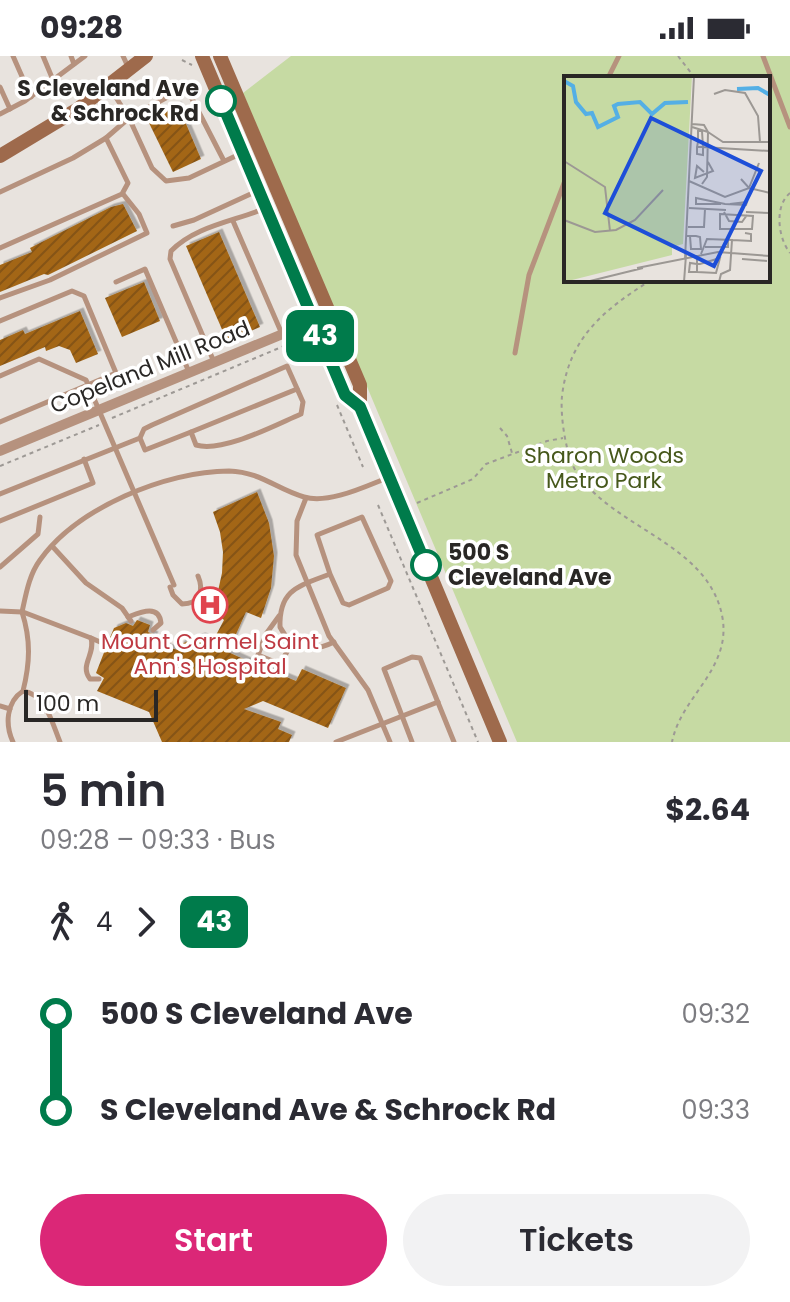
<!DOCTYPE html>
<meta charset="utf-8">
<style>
body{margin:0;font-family:Poppins,sans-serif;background:#f2f2f3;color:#2b2b33;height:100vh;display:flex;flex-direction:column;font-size:30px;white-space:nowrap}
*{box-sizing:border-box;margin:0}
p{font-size:26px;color:#7c7c81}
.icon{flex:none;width:44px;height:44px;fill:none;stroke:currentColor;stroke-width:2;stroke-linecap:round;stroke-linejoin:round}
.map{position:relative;height:686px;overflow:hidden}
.details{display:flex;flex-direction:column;background:#fff;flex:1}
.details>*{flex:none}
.badge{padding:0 16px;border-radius:12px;font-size:28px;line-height:52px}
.scale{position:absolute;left:24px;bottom:20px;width:134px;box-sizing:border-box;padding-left:8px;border:4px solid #292725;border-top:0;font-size:22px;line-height:28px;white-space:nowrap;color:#292725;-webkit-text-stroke:6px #fff;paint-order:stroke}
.map>.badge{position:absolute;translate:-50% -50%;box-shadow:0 0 0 4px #fff}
.legs{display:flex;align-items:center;gap:12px;height:88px;padding:0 40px;font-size:26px}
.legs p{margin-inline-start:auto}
.headline{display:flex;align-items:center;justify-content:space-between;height:136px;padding:0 40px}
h1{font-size:44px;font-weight:600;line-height:60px}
.action{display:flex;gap:16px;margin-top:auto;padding:16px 40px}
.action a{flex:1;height:92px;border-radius:48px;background:#db2777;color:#fff;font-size:32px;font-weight:600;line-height:92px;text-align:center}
.action a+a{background:#f2f2f3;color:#2b2b33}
ul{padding:0 40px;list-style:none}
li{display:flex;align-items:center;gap:28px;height:96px;font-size:30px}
li i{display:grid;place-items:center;width:12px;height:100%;margin:0 10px;background:currentColor}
li i::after{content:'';width:20px;height:20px;margin:-10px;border:6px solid;border-radius:50%;background:#fff}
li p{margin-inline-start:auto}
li:first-child i{background:linear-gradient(#0000 50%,currentColor 0)}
li:last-child i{background:linear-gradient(currentColor 50%,#0000 0)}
.status{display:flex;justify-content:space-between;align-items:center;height:56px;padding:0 40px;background:#fff;direction:ltr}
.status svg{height:22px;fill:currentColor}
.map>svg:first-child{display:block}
.green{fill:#c6daa3;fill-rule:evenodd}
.building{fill:url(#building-hatch);filter:url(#shadow)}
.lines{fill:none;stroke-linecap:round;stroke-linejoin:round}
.path{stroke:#9d9995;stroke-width:2;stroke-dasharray:4 4;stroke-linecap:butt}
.lane{stroke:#b6927e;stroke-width:5}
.street{stroke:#b6927e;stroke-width:10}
.secondary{stroke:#9e6a4c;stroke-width:14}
.line-1-casing{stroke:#fff;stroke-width:18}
.line-1{stroke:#007b4b;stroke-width:12}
.stop-1-dot{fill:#fff;stroke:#007b4b;stroke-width:4}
.labels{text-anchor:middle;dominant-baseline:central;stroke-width:7;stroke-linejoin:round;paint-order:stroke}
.stop-label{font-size:22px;font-weight:bold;fill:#292725;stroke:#fff;text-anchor:end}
.street-label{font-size:22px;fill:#292725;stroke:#fff}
.park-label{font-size:22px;fill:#46581b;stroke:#fff}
.health-label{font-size:22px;fill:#be3a42;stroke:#fff}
.inset-river{fill:none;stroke:#54afe5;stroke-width:4}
.inset-road{fill:none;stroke:#9c9894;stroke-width:2}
.view{fill:#1d4ed8;fill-opacity:0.15;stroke:#1d4ed8;stroke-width:4}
.inset-edge{fill:none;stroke:#292725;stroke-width:4}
</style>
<div class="status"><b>09:28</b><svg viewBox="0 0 49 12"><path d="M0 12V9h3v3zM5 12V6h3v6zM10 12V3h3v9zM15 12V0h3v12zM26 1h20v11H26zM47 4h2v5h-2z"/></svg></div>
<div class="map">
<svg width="790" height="686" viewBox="0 0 790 686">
<defs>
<pattern id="building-hatch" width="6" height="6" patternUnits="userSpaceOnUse" patternTransform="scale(2)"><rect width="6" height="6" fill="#a36616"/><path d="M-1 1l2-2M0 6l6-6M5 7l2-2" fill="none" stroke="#855414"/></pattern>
<filter id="shadow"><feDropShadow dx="3.5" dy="-3.5" stdDeviation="0" flood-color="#0004"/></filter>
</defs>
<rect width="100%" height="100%" fill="#e8e3de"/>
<!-- green -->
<path class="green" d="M291,0H790V686H517L243,37ZM566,22H768V224H566Z"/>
<!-- building -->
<g class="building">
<polygon points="178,49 201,103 173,116 149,67"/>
<polygon points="123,148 137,175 48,219 44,218 0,236 0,209 32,196 30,192 111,151"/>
<polygon points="219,176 260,271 227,285 186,190"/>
<polygon points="144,226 160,265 122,281 105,242"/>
<polygon points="80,255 98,298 76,307 70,294 59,290 46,295 45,291 0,310 0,284 23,274 25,278"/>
<polygon points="257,436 269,467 274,500 271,532 261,562 246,556 228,596 250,606 250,611 254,613 260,610 296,625 302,613 346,632 328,672 263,645 244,653 281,666 278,673 292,679 289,686 162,686 149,656 97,635 104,622 96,617 105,594 112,590 109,584 114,572 126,567 133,570 137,564 150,569 148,576 155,579 149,590 163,590 178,594 181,588 202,580 209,584 215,581 224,564 216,557 225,548 216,544 222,517 223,496 220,476 213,456"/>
</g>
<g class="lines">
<!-- path -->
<g class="path">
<polyline points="678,0 695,22"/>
<polyline points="182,4 192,9"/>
<path d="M790,137C774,150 778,182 790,197"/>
<path d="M651,224C604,254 569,281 562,340C560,360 566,401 577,417C615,474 712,488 723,565C729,615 681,641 672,686"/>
<polyline points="337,349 363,411"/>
<polyline points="112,362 284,290 297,289 308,298 315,299"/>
<polyline points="500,372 507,380 512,397"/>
<polyline points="0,410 99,369"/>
<polyline points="417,447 473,423 486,408 547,385 563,382"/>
<polyline points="378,449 478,686"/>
</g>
<!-- lane -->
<g class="lane">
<polyline points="13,0 31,41"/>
<polyline points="43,0 53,24"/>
<polyline points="71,0 74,8"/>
<polyline points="123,0 129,13"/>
<polyline points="763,0 790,71"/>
<polyline points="608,22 619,0"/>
<polyline points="0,31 10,53"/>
<polyline points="0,58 25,45 85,0"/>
<polyline points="224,105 186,31 129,62 152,112 166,125 189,122 242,97"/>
<polyline points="0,136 73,102 106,82"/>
<polyline points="233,165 282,278"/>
<polyline points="173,170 194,164 255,136"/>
<polyline points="0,192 122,138 128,127 106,82 129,62 110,32"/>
<polyline points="116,226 145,213 189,316"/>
<polyline points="0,242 50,224 147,177 139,158 123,138"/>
<polyline points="0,265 72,235 84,240 116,317 0,366"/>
<polyline points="515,297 529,219 566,122"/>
<path d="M214,306L170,203L171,195C195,170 235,165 266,152"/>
<polyline points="0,320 39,303 86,324 174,529"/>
<polyline points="191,376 297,333"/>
<path d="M0,438L140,382L145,394L191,376L196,389C223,397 275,369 301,358L303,346L287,310L152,369L144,373L140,382"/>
<polyline points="306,442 297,465 296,499 329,580 368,634 390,686"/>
<polyline points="0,465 93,427 84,403"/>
<polyline points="52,490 86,527 122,552 131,565"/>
<polyline points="0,511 38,478 40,461"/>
<path d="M330,518L343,547L349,549L388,532L391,525L362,461L317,479L330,518C299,530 279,533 280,571C292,594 312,597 334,586"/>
<path d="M170,531L173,539L182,548C200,548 204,534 198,520"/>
<path d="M0,555L22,556C26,538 29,519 40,504C77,452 166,415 229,415C261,416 276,433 304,441C329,448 364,431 387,422"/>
<polyline points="23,556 91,582"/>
<polyline points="279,560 266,578 258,599 280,608 292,587"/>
<path d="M128,561C141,556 159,548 161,567L153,574"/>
<polyline points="255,608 258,599"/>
<path d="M99,623H90C79,609 96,598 91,582L107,589"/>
<path d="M23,635C46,638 52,667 60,686"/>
<polyline points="0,650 10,653"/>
<path d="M13,686C5,669 6,646 23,635C30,607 31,584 22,556"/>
<polyline points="336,686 438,646"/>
<polyline points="412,686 384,613 412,601 420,602 454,686"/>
</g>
<!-- street -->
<polyline class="street" points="0,395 314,265"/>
<!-- secondary -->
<g class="secondary">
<polyline points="202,0 345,339 360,351"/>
<polyline points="220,0 360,329 360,351 500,686"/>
<polyline points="0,100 78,53 146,0"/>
</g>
</g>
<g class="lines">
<defs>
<polyline id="line-1" points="221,45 345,339 360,351 426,509"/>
</defs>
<!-- line-1 casing -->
<use href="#line-1" class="line-1-casing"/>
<!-- line-1 -->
<use href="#line-1" class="line-1"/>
</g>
<!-- icons -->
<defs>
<symbol id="hospital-ring" viewBox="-11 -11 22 22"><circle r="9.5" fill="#fff" stroke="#e0444e" stroke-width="1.5"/><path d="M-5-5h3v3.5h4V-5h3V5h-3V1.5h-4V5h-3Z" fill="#e0444e"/></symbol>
</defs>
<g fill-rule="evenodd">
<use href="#hospital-ring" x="190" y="529" width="40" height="40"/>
</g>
<!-- markers -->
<g class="stop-1-dot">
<circle cx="221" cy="45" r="14"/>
<circle cx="426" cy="509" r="14"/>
</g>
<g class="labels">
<!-- stop labels -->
<g class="stop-label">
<text x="199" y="32">S Cleveland Ave<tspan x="199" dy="25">&amp; Schrock Rd</tspan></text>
<text x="448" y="496" text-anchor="start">500 S<tspan x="448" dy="25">Cleveland Ave</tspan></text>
</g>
<!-- street labels -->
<g class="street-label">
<text transform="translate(150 311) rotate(-22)">Copeland Mill Road</text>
</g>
<!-- park labels -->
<g class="park-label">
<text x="604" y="399">Sharon Woods<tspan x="604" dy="25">Metro Park</tspan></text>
</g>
<!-- health labels -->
<g class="health-label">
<text x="210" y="585">Mount Carmel Saint<tspan x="210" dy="25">Ann's Hospital</tspan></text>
</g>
</g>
<!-- overview -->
<g transform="translate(564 20)">
<rect width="206" height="206" fill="#e8e3de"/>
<path d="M0,0H128L119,168L108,171V179L0,206Z" fill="#c6daa3"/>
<path class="inset-river" d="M0,5L9,10L12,26L22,38L28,37L34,51L54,41L50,30L54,28L76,26L88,38L101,27L124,26M173,13L194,12L206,19"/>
<path class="inset-road" d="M150,18L161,14L181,17L194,40L196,66M128,51L144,56L140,49L128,48M133,71H139V79L133,78V71L134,66V55H138L139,71L206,75M0,85L41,111L46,155M140,96L133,90L131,102L149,95L144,86M177,103L185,112L195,87M125,105L161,121L185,112L206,117M138,108L143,101L144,56L159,66H206M157,128H132V122L161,128L182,129L183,126L166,128M125,132L162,134M160,136L165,145L178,146L183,139M182,136L206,137M156,138L189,140L188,153H156ZM0,144L31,156L52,154L71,144L99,114M124,151H140L141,133M123,160H132L136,161L137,173H127L126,160M168,164L187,165V158L181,157M141,171H164V165M137,178L143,163L168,164L166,194L157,198L155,206M121,183L130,0M178,183L203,185M73,192L154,176L206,180M133,196L152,197L156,182L136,188H133L126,187L125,196H133V179M22,206L79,192M120,206L122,179"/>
<path class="view" d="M87,42L197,95L150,190L41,137Z"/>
<rect width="206" height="206" class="inset-edge"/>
</g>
</svg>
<div class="scale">100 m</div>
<b class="badge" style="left:320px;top:280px;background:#007b4b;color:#fff">43</b>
</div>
<section class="details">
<div class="headline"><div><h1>5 min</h1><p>09:28 – 09:33 · Bus</p></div><b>$2.64</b></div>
<div class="legs"><svg class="icon" aria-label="walk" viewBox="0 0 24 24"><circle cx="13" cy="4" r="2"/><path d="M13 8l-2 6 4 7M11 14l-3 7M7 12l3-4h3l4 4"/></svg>4<svg class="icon" aria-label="forward" viewBox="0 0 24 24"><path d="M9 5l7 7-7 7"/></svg><b class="badge" style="background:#007b4b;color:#fff">43</b></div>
<ul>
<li><i style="color:#007b4b"></i><b>500 S Cleveland Ave</b><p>09:32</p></li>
<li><i style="color:#007b4b"></i><b>S Cleveland Ave &amp; Schrock Rd</b><p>09:33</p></li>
</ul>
<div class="action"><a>Start</a><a>Tickets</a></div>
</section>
